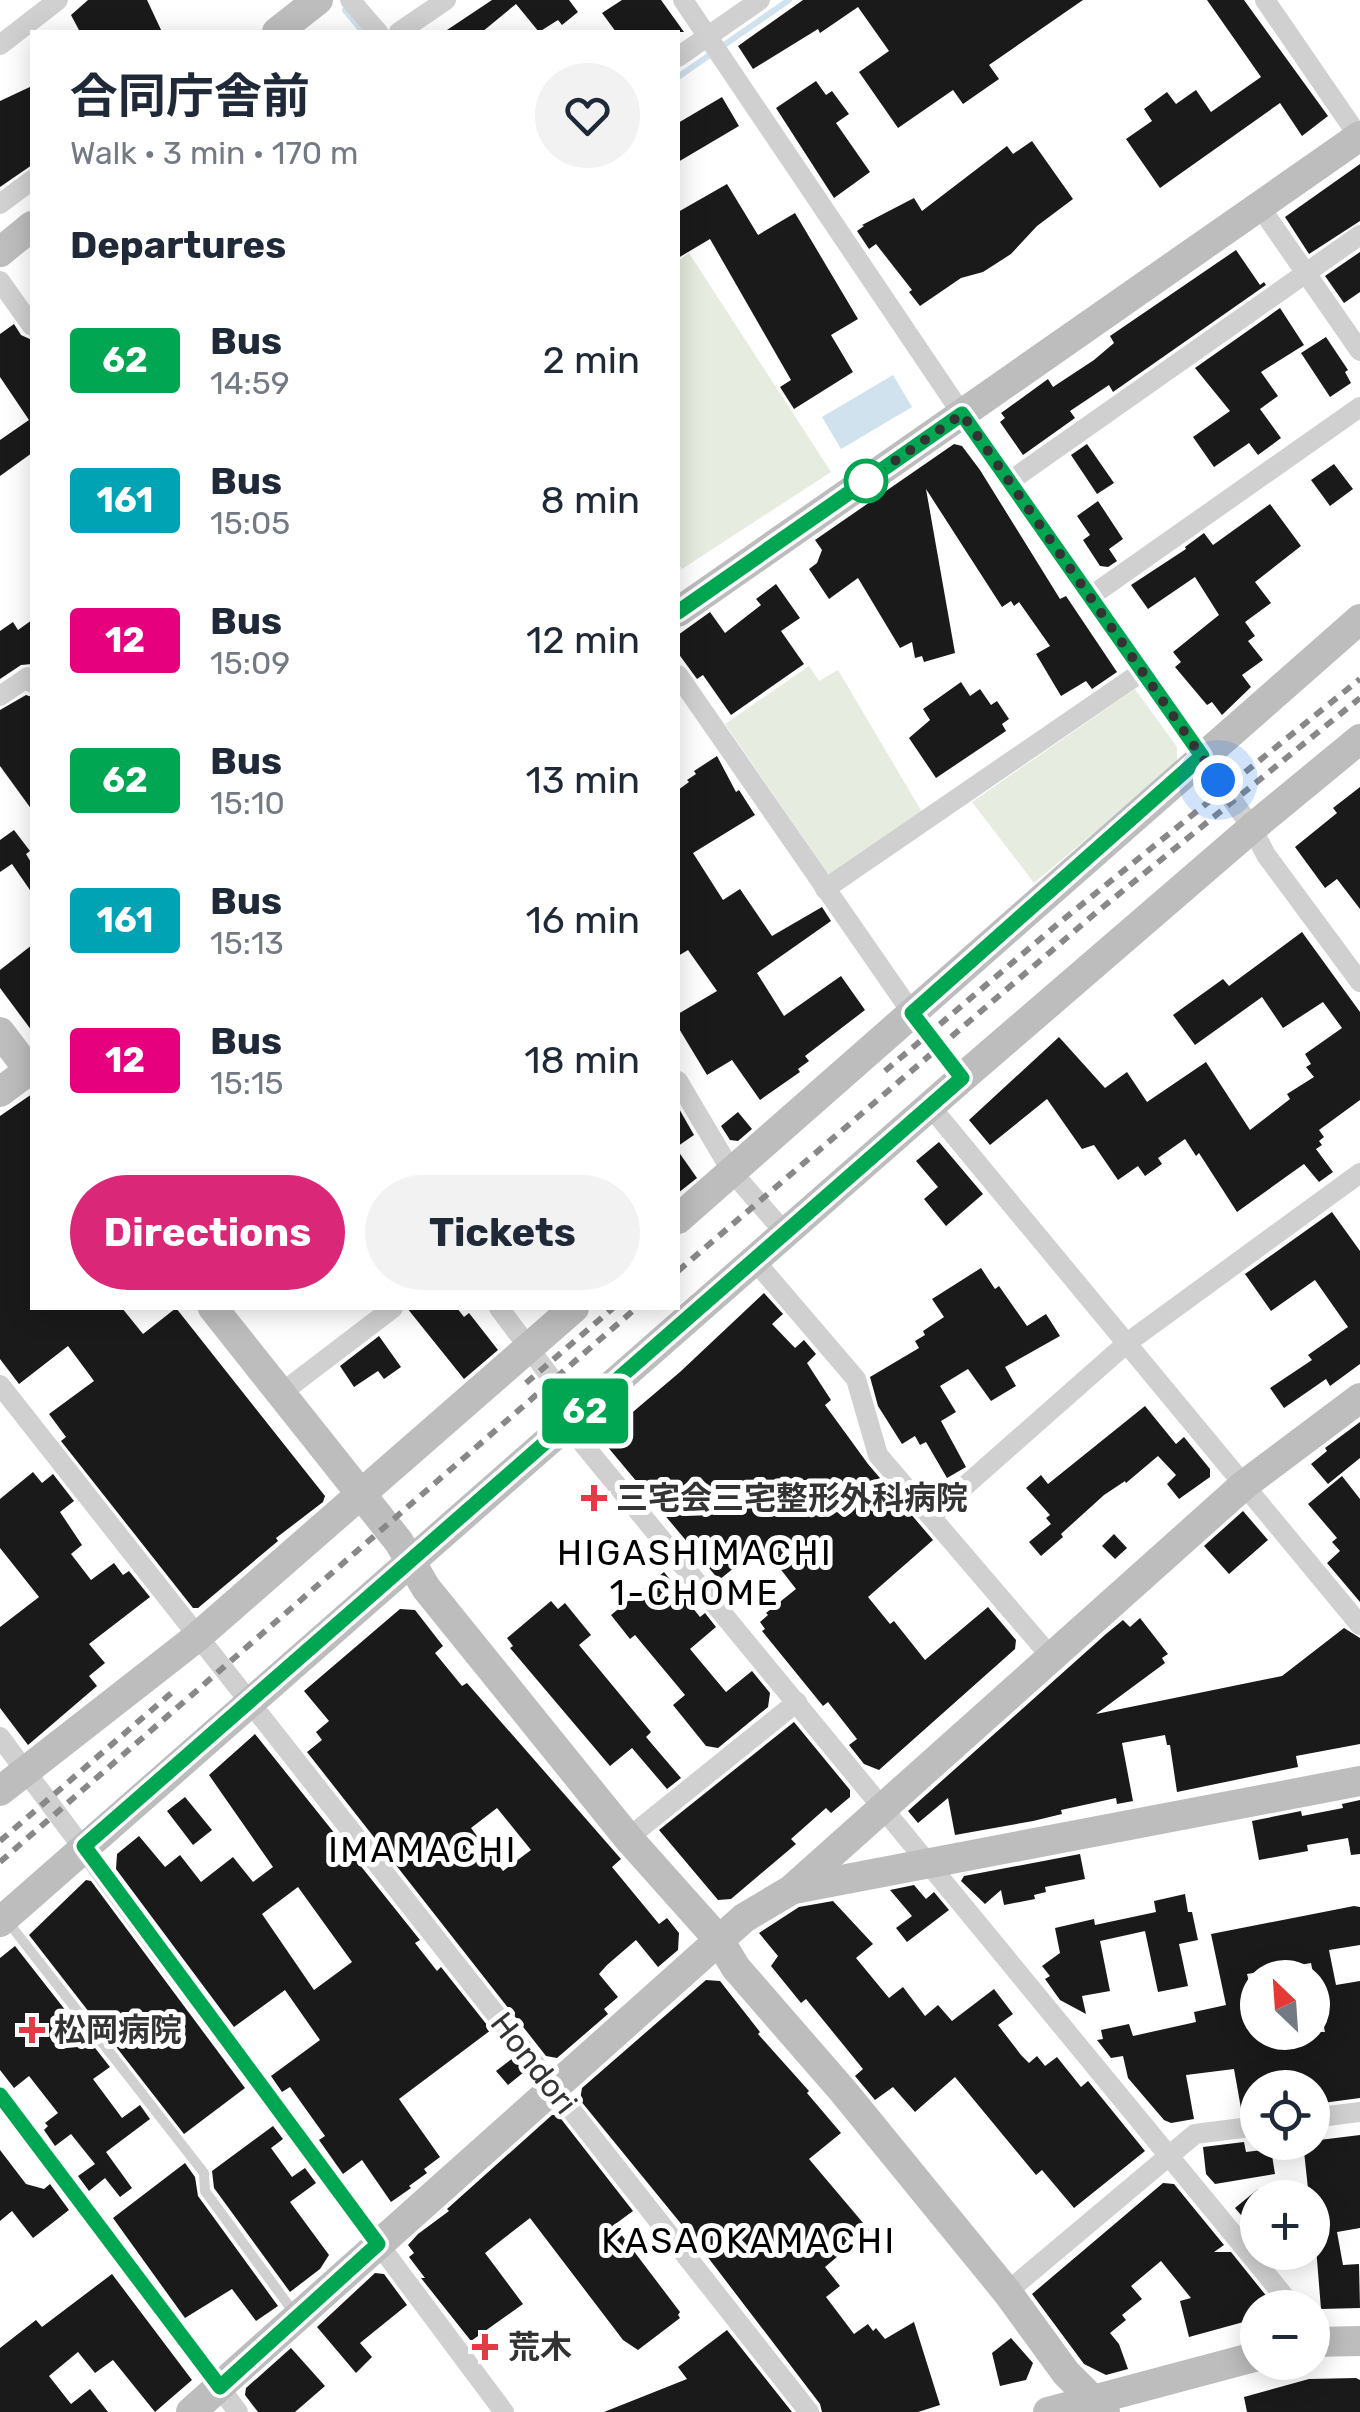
<!DOCTYPE html>
<meta charset="utf-8">
<style>
body{margin:0;font-family:Rubik,"Noto Sans JP",sans-serif;background:#f2f2f3;color:#1f2937;height:100vh;display:flex;flex-direction:column;font-size:38px;white-space:nowrap}
*{box-sizing:border-box;margin:0}
p{font-size:32px;color:#747a83}
.icon{flex:none;width:55px;height:55px;fill:none;stroke:currentColor;stroke-width:2;stroke-linecap:round;stroke-linejoin:round}
.map{position:relative;flex:1;overflow:hidden}
.side{position:absolute;left:30px;top:30px;width:650px;height:1280px;display:flex;flex-direction:column;background:#fff;border-radius:0px;box-shadow:0 5px 25px #0003}
.side>*{flex:none}
.badge{padding:0 20px;border-radius:8px;font-size:35px;line-height:65px}
.needle{width:65px;rotate:335deg}
.buttons{position:absolute;left:1240px;top:1960px;display:grid;gap:20px}
.buttons a{display:grid;place-items:center;width:90px;height:90px;border-radius:50%;background:#fff;box-shadow:0 5px 25px #0003;font-size:50px}
.you{position:absolute;width:50px;height:50px;margin:-25px;border:8px solid #fff;border-radius:50%;background:#1a73e8;box-shadow:0 0 0 15px #1a73e833}
.map>.badge{position:absolute;translate:-50% -50%;box-shadow:0 0 0 5px #fff}
h2{padding:0 40px;font-size:38px;line-height:90px}
.round{display:grid;place-items:center;flex:none;width:105px;height:105px;border-radius:52px;background:#f2f2f3}
.summary{display:flex;align-items:center;justify-content:space-between;height:170px;padding:0 40px}
h1{font-size:48px;font-weight:700;line-height:75px}
.primary-button{display:flex;gap:20px;margin-top:auto;padding:20px 40px}
.primary-button a{flex:1;height:115px;border-radius:60px;background:#db2777;color:#fff;font-size:40px;font-weight:700;line-height:115px;text-align:center}
.primary-button a+a{background:#f2f2f3;color:#1f2937}
ul{padding:0;list-style:none}
li{display:flex;align-items:center;gap:30px;height:140px;padding:0 40px}
li div{flex:1}
li b{display:block;font-size:38px}
li em{font-style:normal}
li .badge{min-width:110px;font-weight:700;text-align:center}
.map>svg:first-child{display:block}
.green{fill:#e6ecdf}
.water{fill:#cfe2ee}
.lines{fill:none;stroke-linecap:round;stroke-linejoin:round}
.stream{stroke:#cfe2ee;stroke-width:6}
.building{fill:#1a1a1a;fill-rule:evenodd}
.lane{stroke:#d0d0d0;stroke-width:10}
.street{stroke:#d0d0d0;stroke-width:20}
.secondary{stroke:#bdbdbd;stroke-width:30}
.rail{stroke:#888;stroke-width:6;stroke-dasharray:10 8;stroke-linecap:butt}
.line-casing{stroke:#fff;stroke-width:22}
.line{stroke:#00a651;stroke-width:15}
.walk{stroke:#333;stroke-width:10;stroke-dasharray:0 18}
.stop-dot{fill:#fff;stroke:#00a651;stroke-width:5}
.poi-dot{fill:#e63946;stroke:#fff;stroke-width:4}
.labels{text-anchor:middle;dominant-baseline:central;stroke-width:10;stroke-linejoin:round;paint-order:stroke}
.poi-label{font-size:32px;font-weight:bold;fill:#333;stroke:#fff;text-anchor:start}
.street-label{font-size:32px;fill:#333;stroke:#fff}
.neighbourhood-label{font-size:35px;letter-spacing:2.5px;fill:#000;stroke:#fff}
</style>
<div class="map">
<svg width="1360" height="2412" viewBox="0 0 1360 2412">
<rect width="100%" height="100%" fill="#fff"/>
<!-- green -->
<g class="green">
<polygon points="689,253 831,472 682,569 678,563 678,261"/>
<polygon points="809,666 819,681 838,670 922,812 833,875 827,873 725,724"/>
<polygon points="1135,689 1177,747 1177,763 1034,883 972,802"/>
</g>
<!-- water -->
<polygon class="water" points="893,375 912,407 841,449 822,417"/>
<g class="lines">
<!-- stream -->
<g class="stream">
<polyline points="345,10 363,32"/>
<polyline points="678,77 789,0"/>
</g>
</g>
<!-- building -->
<g class="building">
<polygon points="88,0 147,0 162,32 80,32 71,15"/>
<polygon points="492,0 569,0 578,12 562,25 558,20 539,32 516,4 482,32 444,32"/>
<polygon points="622,0 661,0 684,32 616,32 602,13"/>
<polygon points="803,0 1083,0 989,65 999,79 963,104 953,90 898,128 859,72 889,51 858,7 820,33 818,29 753,69 738,46"/>
<polygon points="1207,0 1244,0 1328,116 1302,136 1280,103 1160,188 1126,139 1152,121 1144,109 1167,92 1176,104 1196,90 1211,112 1261,77"/>
<polygon points="816,81 826,95 832,91 849,114 836,123 870,172 834,198 776,108"/>
<polygon points="32,86 32,165 0,187 0,101"/>
<polygon points="722,97 739,126 678,162 678,123"/>
<polygon points="1032,141 1073,199 1037,226 1011,254 983,272 961,278 920,306 909,292 912,290 876,244 869,249 857,231 864,226 862,225 914,198 922,211 1007,146 1013,154"/>
<polygon points="1360,164 1360,221 1309,254 1285,217"/>
<polygon points="727,184 758,235 795,213 858,319 831,335 853,372 794,409 780,387 791,380 710,239 678,258 678,212"/>
<polygon points="1236,250 1260,285 1264,282 1266,285 1113,392 1109,385 1070,411 1075,418 1023,455 1000,422 1005,418 1001,413 1048,379 1053,387 1094,360 1114,343 1110,336"/>
<polygon points="1360,252 1360,292 1344,303 1325,276"/>
<polygon points="1280,308 1304,345 1261,372 1278,396 1260,409 1281,438 1258,455 1249,443 1214,467 1193,437 1230,411 1195,368"/>
<polygon points="14,324 21,335 32,340 32,453 0,476 0,440 29,420 0,377 0,334"/>
<polygon points="1326,337 1348,370 1345,372 1351,383 1330,397 1301,353"/>
<polygon points="954,444 962,446 980,470 1060,599 1066,596 1117,672 1092,689 1086,681 1061,696 1036,654 1050,646 1019,602 1014,606 1011,601 1002,607 926,489 955,653 924,662 922,656 915,658 912,642 900,648 858,578 829,599 809,569 817,563 822,550 815,540"/>
<polygon points="1087,444 1114,483 1097,494 1071,455"/>
<polygon points="1334,464 1353,489 1330,506 1311,480"/>
<polygon points="1098,501 1123,539 1109,549 1117,561 1108,567 1100,566 1083,540 1090,535 1077,516"/>
<polygon points="1270,504 1301,546 1255,582 1271,603 1245,622 1255,636 1248,641 1263,660 1242,675 1251,687 1222,715 1212,702 1207,705 1175,667 1181,662 1173,652 1219,615 1195,577 1148,609 1131,585 1186,549 1185,547 1204,533 1213,545"/>
<polygon points="776,584 800,618 781,631 804,664 731,715 703,675 697,679 678,653 678,635 710,612 725,633 761,605 756,599"/>
<polygon points="32,620 32,664 21,665 0,679 0,631 13,622 18,630"/>
<polygon points="961,682 970,696 980,689 991,705 997,701 1009,719 1002,724 1006,731 936,778 909,738 930,720 923,709"/>
<polygon points="26,695 32,697 32,810 0,766 0,710"/>
<polygon points="717,756 736,792 739,790 755,815 693,853 723,900 740,889 772,936 822,907 831,921 757,973 784,1016 841,976 865,1010 805,1056 809,1061 798,1069 800,1072 760,1100 732,1060 707,1075 678,1027 678,1014 717,991 688,950 678,956 678,790 689,782 687,780 696,774 694,771"/>
<polygon points="1360,787 1360,909 1337,879 1325,888 1295,847 1337,813 1333,808"/>
<polygon points="14,830 30,851 26,854 32,864 32,893 12,864 0,872 0,840"/>
<polygon points="1302,932 1360,1012 1360,1100 1319,1130 1324,1137 1319,1141 1322,1145 1316,1149 1333,1172 1319,1182 1304,1164 1237,1212 1199,1153 1196,1156 1185,1139 1158,1158 1162,1164 1145,1176 1138,1166 1118,1180 1094,1145 1082,1149 1047,1099 990,1145 969,1120 1059,1037 1105,1088 1127,1072 1147,1102 1206,1062 1250,1130 1290,1099 1287,1094 1314,1077 1306,1067 1311,1064 1305,1054 1342,1028 1323,1002 1283,1028 1262,997 1195,1045 1173,1015 1223,979 1229,986"/>
<polygon points="32,945 32,1031 0,988 0,970"/>
<polygon points="32,1094 32,1308 122,1308 143,1334 176,1308 325,1496 323,1502 276,1538 278,1541 198,1608 193,1608 61,1441 66,1437 49,1414 94,1381 68,1346 19,1384 0,1359 0,1116"/>
<polygon points="678,1107 694,1135 678,1146"/>
<polygon points="738,1112 752,1129 738,1141 730,1140 721,1126"/>
<polygon points="939,1142 983,1194 946,1226 924,1199 938,1187 916,1161"/>
<polygon points="678,1151 697,1178 678,1193"/>
<polygon points="1332,1212 1360,1251 1360,1364 1330,1386 1326,1379 1284,1408 1270,1388 1312,1360 1308,1355 1348,1327 1315,1280 1271,1311 1245,1274"/>
<polygon points="981,1268 995,1289 999,1286 1027,1326 1046,1314 1060,1336 1005,1367 1016,1386 991,1401 968,1369 940,1386 956,1412 941,1421 966,1467 947,1478 926,1442 920,1445 915,1436 902,1444 878,1406 870,1377 919,1348 915,1341 925,1335 923,1331 944,1317 932,1299"/>
<polygon points="764,1293 783,1314 772,1324 795,1348 804,1340 816,1354 807,1363 831,1400 825,1405 868,1464 933,1540 868,1597 890,1624 894,1621 925,1660 988,1607 1016,1640 1015,1649 879,1770 864,1764 849,1745 857,1739 828,1702 823,1706 762,1631 765,1629 760,1622 768,1615 766,1613 796,1589 768,1553 761,1546 719,1580 601,1439 680,1372"/>
<polygon points="407,1308 457,1308 464,1317 469,1313 498,1350 464,1379"/>
<polygon points="379,1336 401,1367 384,1379 378,1371 354,1387 340,1366"/>
<polygon points="1145,1406 1176,1444 1184,1437 1210,1469 1210,1477 1179,1499 1167,1484 1176,1475 1158,1456 1126,1483 1125,1481 1104,1495 1061,1534 1063,1537 1041,1556 1029,1542 1051,1524 1046,1518 1050,1515 1026,1488 1041,1475 1048,1484"/>
<polygon points="1360,1422 1360,1458 1328,1484 1311,1464 1327,1451 1325,1448"/>
<polygon points="33,1472 42,1483 53,1474 74,1501 60,1512 82,1545 71,1554 91,1580 114,1563 123,1575 129,1571 150,1597 89,1644 105,1663 89,1676 97,1686 28,1745 0,1708 0,1627 39,1597 0,1548 0,1499"/>
<polygon points="1342,1476 1360,1499 1360,1602 1327,1563 1340,1551 1332,1542 1337,1538 1308,1504"/>
<polygon points="1243,1511 1268,1540 1229,1574 1204,1546"/>
<polygon points="1114,1534 1127,1548 1115,1559 1102,1546"/>
<polygon points="664,1572 700,1617 705,1613 716,1627 690,1649 726,1692 752,1671 770,1693 768,1707 718,1748 706,1746 673,1705 685,1695 635,1635 630,1639 611,1615"/>
<polygon points="551,1601 558,1609 565,1603 591,1635 579,1645 651,1732 646,1737 681,1778 667,1789 632,1748 610,1766 510,1648 513,1646 507,1638"/>
<path d="M400,1609L415,1610L443,1646L435,1653L462,1686L467,1683L621,1859L612,1867L659,1924L667,1918L679,1933L678,1950L658,1967L636,1940L607,1965L599,1974L618,1997L604,2009L608,2014L557,2058L546,2056L307,1752L322,1740L316,1732L329,1721L304,1691ZM497,1808L531,1850L503,1871L471,1828Z"/>
<polygon points="1140,1618 1168,1654 1162,1658 1165,1663 1096,1714 1282,1676 1344,1628 1360,1638 1360,1744 1296,1756 1298,1767 1177,1792 1170,1745 1167,1745 1165,1735 1122,1743 1133,1801 1117,1804 1116,1798 1061,1810 1062,1814 1033,1821 955,1835 948,1798 918,1823 908,1811 1106,1634 1123,1620 1130,1627"/>
<polygon points="794,1722 850,1790 850,1797 831,1813 826,1808 791,1839 796,1844 731,1899 718,1900 659,1830"/>
<path d="M255,1734L420,1940L415,1943L437,1971L441,1967L491,2030L399,2099L440,2157L424,2169L427,2173L409,2186L411,2188L391,2202L362,2160L343,2174L319,2140L325,2136L290,2087L282,2092L271,2076L320,2040L285,1990L234,2027L116,1869L117,1854L139,1836L165,1867L180,1855L201,1882L233,1857L253,1882L273,1867L209,1775ZM298,1887L352,1962L314,1990L262,1914Z"/>
<polygon points="185,1797 212,1830 193,1845 167,1811"/>
<polygon points="1360,1800 1360,1854 1351,1855 1348,1838 1307,1845 1308,1851 1259,1860 1252,1821 1301,1811 1302,1816 1343,1808 1342,1804"/>
<polygon points="1080,1854 1085,1879 1045,1887 1046,1892 1034,1895 1035,1899 1004,1905 1001,1890 985,1904 961,1881 964,1876"/>
<polygon points="86,1880 91,1881 245,2088 184,2134 29,1935"/>
<polygon points="914,1885 926,1899 934,1892 949,1910 907,1942 896,1928 912,1916 890,1890"/>
<polygon points="1185,1894 1188,1912 1192,1912 1198,1940 1179,1944 1188,1986 1158,1992 1145,1931 1100,1941 1110,1991 1082,1996 1086,2014 1060,2000 1045,1979 1050,1976 1042,1966 1060,1953 1055,1928 1094,1919 1095,1925 1156,1912 1154,1901"/>
<polygon points="833,1901 873,1944 856,1958 889,1998 903,1987 925,2016 938,2005 952,2021 994,1989 1013,2014 998,2025 1021,2055 1029,2063 1037,2056 1045,2066 1057,2057 1081,2087 1088,2081 1145,2151 1074,2208 1042,2170 1036,2175 955,2077 915,2112 893,2087 875,2100 855,2076 863,2069 806,1999 801,2003 771,1966 778,1956 759,1933 799,1907"/>
<path d="M1354,1906L1360,1907V1945L1329,1950L1336,1985L1360,1981V2098L1315,2104L1313,2088H1258V2112L1242,2114L1234,2069L1186,2075L1194,2119L1171,2123L1164,2120L1128,2078L1123,2056L1111,2058L1097,2040L1103,2039L1101,2030L1129,2024L1133,2036L1196,2022L1194,2012L1226,2005L1211,1934ZM1311,1963L1325,2032H1258V2018L1247,1974Z"/>
<polygon points="15,1946 110,2067 93,2079 122,2118 140,2105 150,2119 106,2152 132,2188 120,2197 105,2178 89,2191 78,2176 95,2164 71,2134 55,2146 44,2130 48,2126 45,2123 58,2113 29,2076 14,2088 0,2070 0,1958"/>
<polygon points="706,1980 720,1981 760,2032 758,2034 809,2091 807,2093 841,2133 809,2159 869,2230 825,2267 840,2286 826,2297 854,2334 868,2324 873,2331 876,2328 885,2339 914,2322 940,2405 918,2412 822,2412 820,2404 700,2247 580,2100 582,2088"/>
<polygon points="513,2058 524,2072 508,2085 496,2071"/>
<polygon points="552,2115 558,2115 633,2211 614,2225 680,2312 678,2315 680,2318 638,2350 623,2340 530,2218 485,2253 523,2304 471,2341 421,2278 425,2278 409,2257 414,2253 408,2245 418,2234 449,2211 447,2209"/>
<polygon points="273,2126 283,2139 271,2148 292,2177 305,2168 316,2183 290,2202 329,2255 320,2269 290,2292 214,2188 212,2171"/>
<polygon points="1360,2135 1360,2228 1337,2232 1343,2265 1359,2264 1360,2308 1321,2309 1312,2198 1309,2198 1303,2142"/>
<polygon points="1244,2142 1246,2152 1271,2149 1275,2174 1215,2184 1206,2174 1203,2147"/>
<polygon points="0,2150 26,2184 44,2189 50,2184 69,2210 33,2238 12,2211 0,2221"/>
<polygon points="185,2163 195,2177 198,2196 278,2306 256,2321 232,2289 185,2318 113,2218"/>
<polygon points="1163,2183 1174,2184 1224,2245 1214,2252 1231,2252 1276,2308 1258,2308 1258,2318 1189,2337 1180,2301 1191,2298 1161,2261 1131,2286 1142,2299 1122,2315 1126,2320 1110,2333 1119,2344 1128,2369 1106,2375 1084,2364 1032,2294"/>
<polygon points="1258,2189 1258,2235 1235,2208"/>
<polygon points="375,2273 384,2274 407,2305 360,2343 372,2357 356,2373 317,2327"/>
<polygon points="112,2274 192,2380 155,2412 113,2360 95,2373 78,2352 49,2376 71,2404 90,2389 108,2412 0,2412 0,2348 36,2320 42,2327"/>
<polygon points="727,2330 792,2412 604,2412 687,2379 678,2367"/>
<polygon points="1011,2338 1033,2363 1026,2380 1000,2386 992,2353"/>
<polygon points="291,2348 325,2386 295,2412 258,2412 245,2395 246,2388"/>
<polygon points="1356,2378 1360,2380 1360,2412 1247,2412 1244,2397 1309,2379"/>
</g>
<g class="lines">
<!-- lane -->
<polyline class="lane" points="8,1922 204,2173 205,2191 295,2314"/>
<!-- street -->
<g class="street">
<polyline points="350,0 378,32"/>
<polyline points="683,0 962,414 1252,828 1266,855 1360,982"/>
<polyline points="1265,0 1359,137"/>
<polyline points="399,32 446,0"/>
<polyline points="0,45 58,0"/>
<polyline points="678,57 760,0"/>
<polyline points="0,204 32,180"/>
<polyline points="1260,207 1360,351"/>
<polyline points="0,281 32,326"/>
<polyline points="1010,481 1360,235"/>
<polyline points="1091,596 1360,407"/>
<polyline points="678,675 912,1013 962,1078"/>
<polyline points="0,696 28,677 32,683"/>
<polyline points="825,889 1143,671"/>
<polyline points="678,1081 732,1172 786,1234"/>
<polyline points="930,1106 1360,1625"/>
<polyline points="755,1261 856,1379 878,1455 1052,1658"/>
<polyline points="499,1308 567,1399 583,1444 1294,2308"/>
<polyline points="0,1385 809,2412"/>
<polyline points="280,1394 393,1308"/>
<polyline points="931,1516 1127,1343 1360,1173"/>
<polyline points="0,1737 504,2412"/>
<polyline points="628,1838 797,1702"/>
<polyline points="0,2095 238,2412"/>
<polyline points="1312,2118 1360,2112"/>
<polyline points="1007,2292 1195,2134 1258,2126"/>
</g>
<!-- secondary -->
<g class="secondary">
<polyline points="277,32 318,0"/>
<polyline points="0,252 32,226"/>
<polyline points="678,612 1360,136"/>
<polyline points="0,1032 32,1074"/>
<polyline points="0,1092 32,1068"/>
<polyline points="678,1219 1360,619"/>
<polyline points="213,1308 399,1542 426,1588 628,1838 719,1940 736,1968 843,2091 1007,2292 1066,2373 1105,2412"/>
<polyline points="0,1791 196,1638 574,1308"/>
<polyline points="794,1889 1360,1781"/>
<polyline points="0,1922 962,1078 1252,828 1360,739"/>
<polyline points="1312,2342 1360,2341"/>
<polyline points="191,2412 744,1918 791,1890 1244,1485 1360,1398"/>
<polyline points="1048,2412 1258,2356"/>
</g>
<!-- rail -->
<g class="rail">
<polyline points="885,1071 1059,923 1360,679"/>
<polyline points="678,1271 1098,911 1360,698"/>
<polyline points="526,1383 613,1308"/>
<polyline points="0,1841 176,1689"/>
<polyline points="0,1862 636,1308"/>
</g>
</g>
<g class="lines">
<defs>
<polyline id="line" points="0,2095 220,2387 378,2244 84,1846 962,1078 912,1013 1202,756 962,414 678,612"/>
</defs>
<!-- line casing -->
<use href="#line" class="line-casing"/>
<!-- line -->
<use href="#line" class="line"/>
<!-- walk -->
<polyline class="walk" points="866,481 962,414 1218,780"/>
</g>
<!-- markers -->
<circle class="stop-dot" cx="866" cy="481" r="20"/>
<g class="poi-dot">
<path d="M589 1483h10v10h10v10h-10v10h-10v-10h-10v-10h10z"/>
<path d="M27 2015h10v10h10v10h-10v10h-10v-10h-10v-10h10z"/>
<path d="M480 2332h10v10h10v10h-10v10h-10v-10h-10v-10h10z"/>
</g>
<g class="labels">
<!-- poi labels -->
<g class="poi-label">
<text x="616" y="1498">三宅会三宅整形外科病院</text>
<text x="54" y="2030">松岡病院</text>
<text x="508" y="2347">荒木</text>
</g>
<!-- street labels -->
<g class="street-label">
<text transform="translate(534 2063) rotate(52)">Hondori</text>
</g>
<!-- neighbourhood labels -->
<g class="neighbourhood-label">
<text x="695" y="1553">HIGASHIMACHI<tspan x="695" dy="40">1-CHOME</tspan></text>
<text x="423" y="1850">IMAMACHI</text>
<text x="749" y="2241">KASAOKAMACHI</text>
</g>
</g>
</svg>
<div class="buttons">
<a><svg class="needle" viewBox="-14 -14 28 28"><path d="M0-13l5 13h-10z" fill="#e53935"/><path d="M0 13l5-13h-10z" fill="#747a83"/></svg></a>
<a><svg class="icon" aria-label="locate" viewBox="0 0 24 24"><circle cx="12" cy="12" r="6"/><path d="M12 2v4M12 18v4M2 12h4M18 12h4"/></svg></a>
<a>+</a>
<a>−</a>
</div>
<div class="you" style="left:1218px;top:780px"></div>
<b class="badge" style="left:585px;top:1411px;background:#00a651;color:#fff">62</b>
<section class="side">
<div class="summary"><div><h1>合同庁舎前</h1><p>Walk · 3 min · 170 m</p></div><a class="round"><svg class="icon" aria-label="heart" viewBox="0 0 24 24"><path d="M12 20l-8-8c-3-5 5-10 8-4 3-6 11-1 8 4z"/></svg></a></div>
<h2>Departures</h2>
<ul>
<li><span class="badge" style="background:#00a651;color:#fff">62</span><div><b>Bus</b><p>14:59</p></div><em>2 min</em></li>
<li><span class="badge" style="background:#00a3b4;color:#fff">161</span><div><b>Bus</b><p>15:05</p></div><em>8 min</em></li>
<li><span class="badge" style="background:#e6007e;color:#fff">12</span><div><b>Bus</b><p>15:09</p></div><em>12 min</em></li>
<li><span class="badge" style="background:#00a651;color:#fff">62</span><div><b>Bus</b><p>15:10</p></div><em>13 min</em></li>
<li><span class="badge" style="background:#00a3b4;color:#fff">161</span><div><b>Bus</b><p>15:13</p></div><em>16 min</em></li>
<li><span class="badge" style="background:#e6007e;color:#fff">12</span><div><b>Bus</b><p>15:15</p></div><em>18 min</em></li>
</ul>
<div class="primary-button"><a>Directions</a><a>Tickets</a></div>
</section>
</div>
